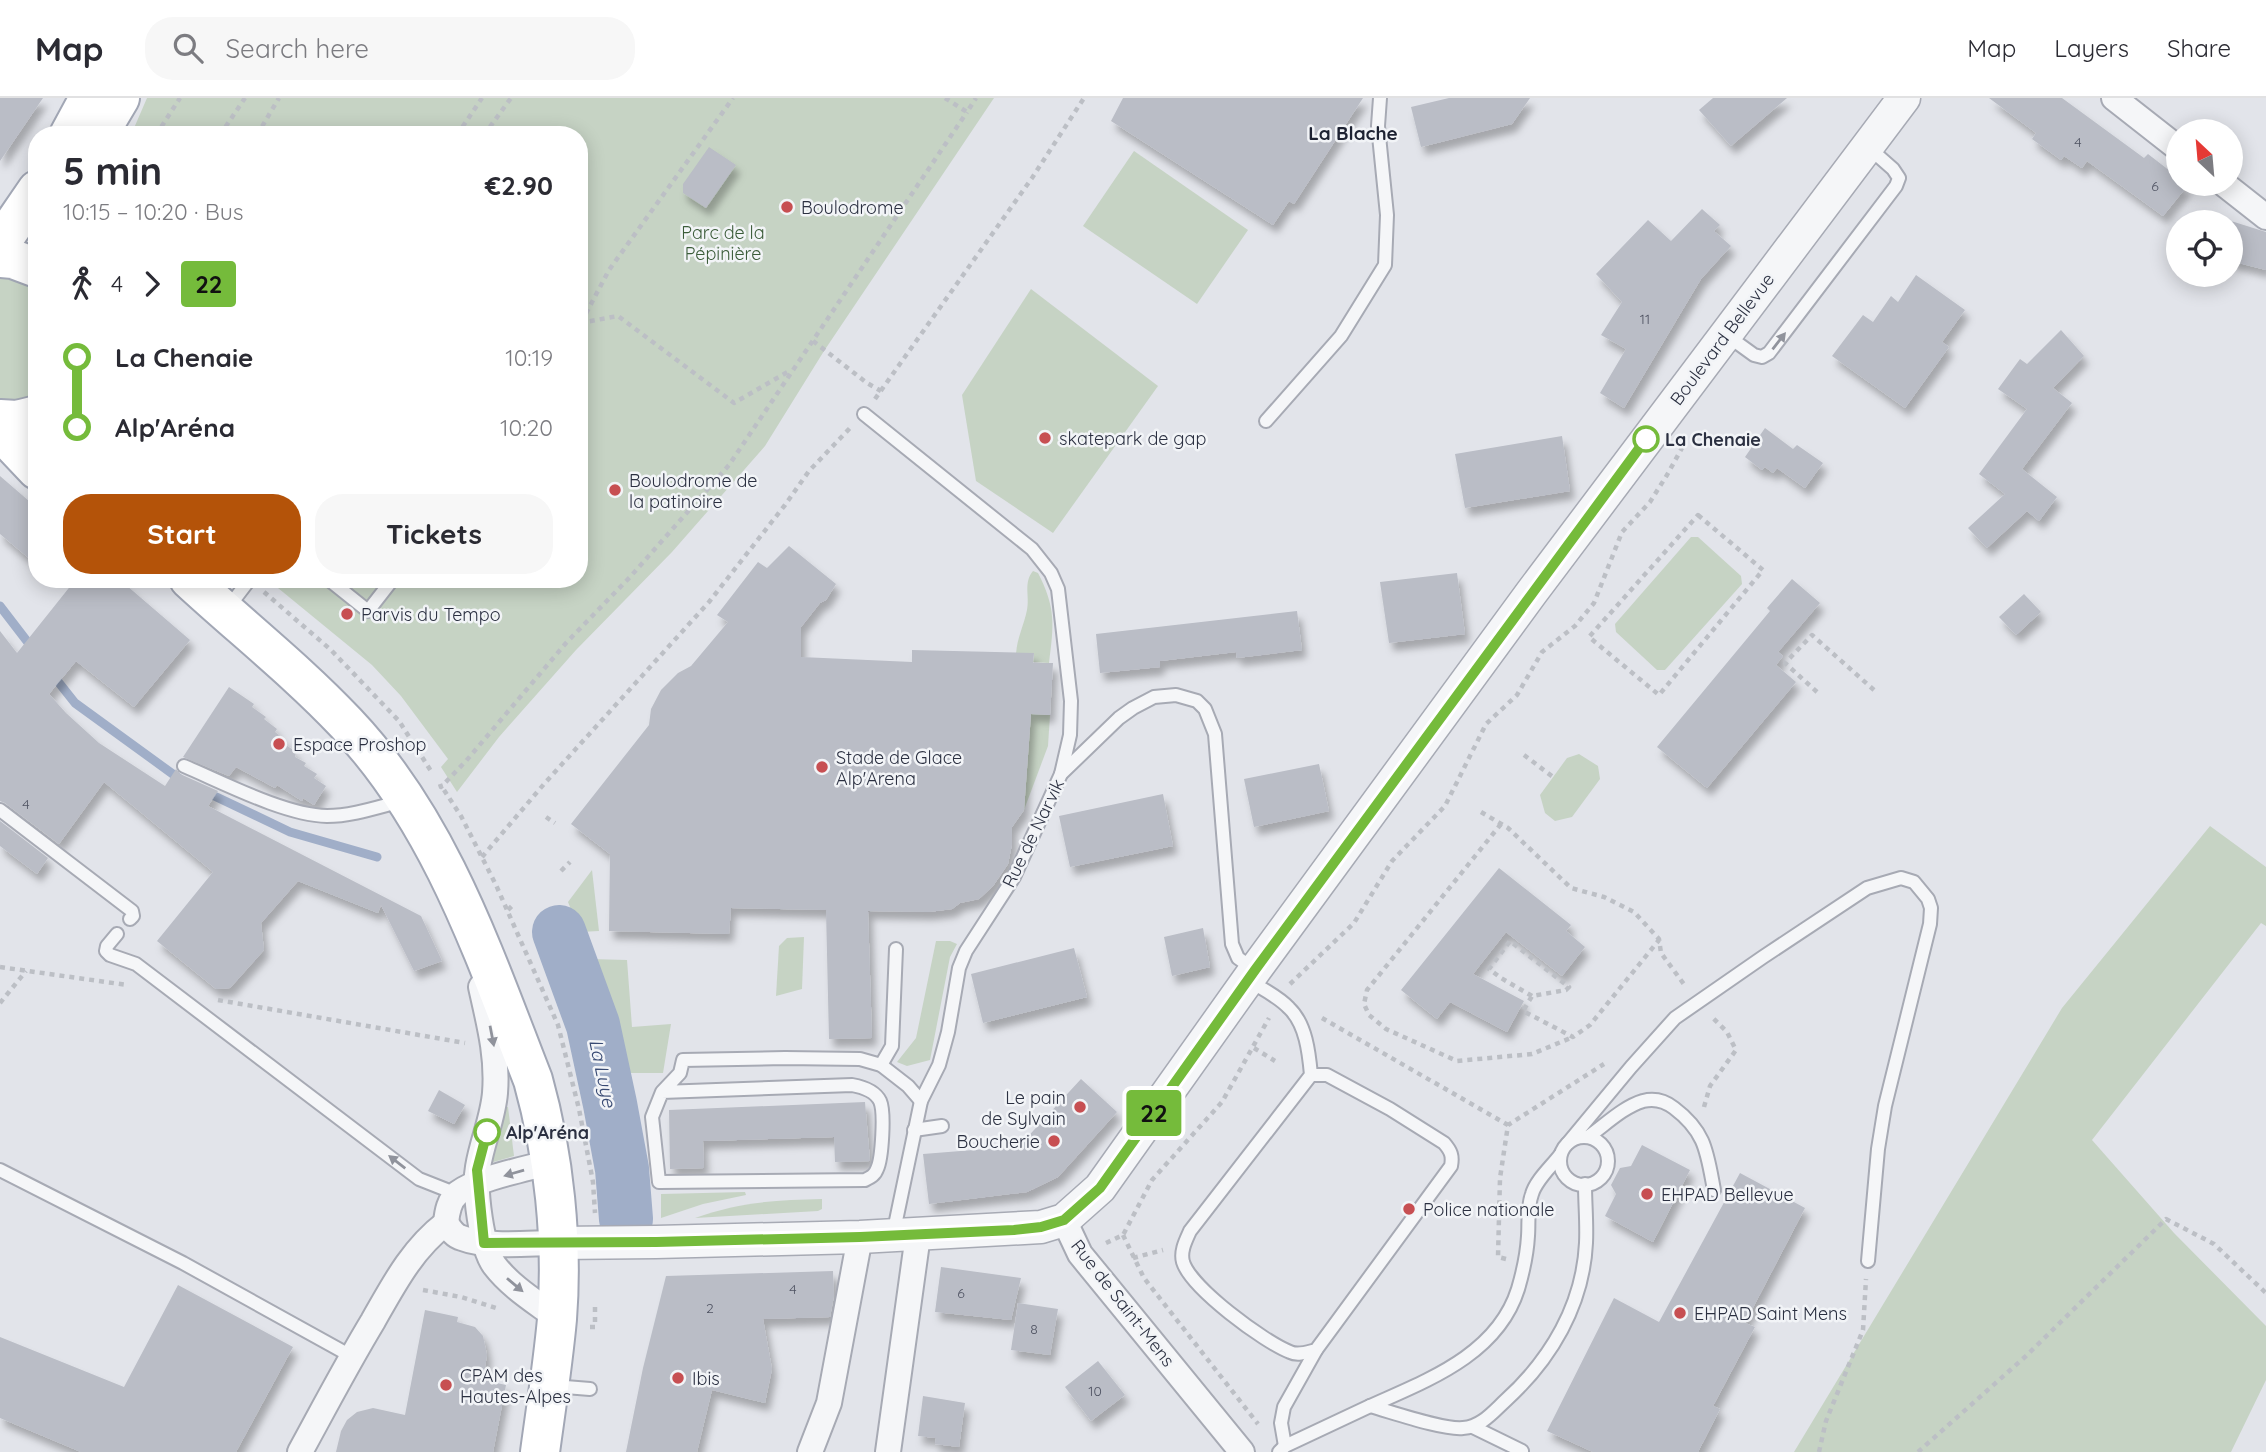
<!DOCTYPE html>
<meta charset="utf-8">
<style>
body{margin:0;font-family:Quicksand,sans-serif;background:#f7f7f7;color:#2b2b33;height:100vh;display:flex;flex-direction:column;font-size:26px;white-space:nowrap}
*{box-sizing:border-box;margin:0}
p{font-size:23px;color:#7c7c81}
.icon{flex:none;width:38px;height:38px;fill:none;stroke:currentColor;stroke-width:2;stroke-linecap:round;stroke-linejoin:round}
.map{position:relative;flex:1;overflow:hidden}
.drawer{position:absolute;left:28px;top:28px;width:560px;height:462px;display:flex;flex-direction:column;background:#fff;border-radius:28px;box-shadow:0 4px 18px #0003}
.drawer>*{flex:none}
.badge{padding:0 14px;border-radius:5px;font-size:24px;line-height:46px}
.needle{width:46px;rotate:334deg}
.controls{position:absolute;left:2166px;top:21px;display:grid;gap:14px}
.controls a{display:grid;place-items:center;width:77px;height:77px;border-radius:50%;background:#fff;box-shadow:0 4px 18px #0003;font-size:35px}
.map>.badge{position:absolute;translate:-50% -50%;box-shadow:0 0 0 4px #fff}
.legs{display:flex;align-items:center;gap:10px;height:77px;padding:0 35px;font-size:23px}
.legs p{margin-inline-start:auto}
.head{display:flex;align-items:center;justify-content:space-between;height:119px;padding:0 35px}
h1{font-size:38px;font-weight:700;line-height:52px}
.button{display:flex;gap:14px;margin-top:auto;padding:14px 35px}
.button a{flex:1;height:80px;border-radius:28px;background:#b45309;color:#fff;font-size:28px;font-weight:700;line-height:80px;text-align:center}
.button a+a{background:#f7f7f7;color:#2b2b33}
ul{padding:0 35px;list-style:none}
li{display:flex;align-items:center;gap:24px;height:70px;font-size:26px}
li i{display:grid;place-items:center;width:10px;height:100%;margin:0 9px;background:currentColor}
li i::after{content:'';width:18px;height:18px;margin:-9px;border:5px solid;border-radius:50%;background:#fff}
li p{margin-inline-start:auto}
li:first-child i{background:linear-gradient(#0000 50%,currentColor 0)}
li:last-child i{background:linear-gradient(currentColor 50%,#0000 0)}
header{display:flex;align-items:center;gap:42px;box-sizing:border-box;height:98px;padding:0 35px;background:#fff;border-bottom:2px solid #e1e1e2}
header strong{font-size:33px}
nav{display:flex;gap:38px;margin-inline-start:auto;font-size:24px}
.search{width:490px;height:63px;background:#f7f7f7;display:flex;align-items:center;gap:18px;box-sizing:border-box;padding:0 24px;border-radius:28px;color:#7c7c81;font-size:26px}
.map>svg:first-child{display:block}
.green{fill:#c6d3c4}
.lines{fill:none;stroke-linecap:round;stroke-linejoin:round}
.stream{stroke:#a0aec8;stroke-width:9}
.river{stroke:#a0aec8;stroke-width:54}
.building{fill:#babdc6;filter:url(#shadow)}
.service-casing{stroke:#a7aab4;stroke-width:16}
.minor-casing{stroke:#a7aab4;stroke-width:28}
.tertiary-casing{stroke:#a7aab4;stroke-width:35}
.primary-casing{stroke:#a2a7b5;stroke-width:42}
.path{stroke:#bcbfc5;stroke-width:4.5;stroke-dasharray:5 5;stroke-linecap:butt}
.service{stroke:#f5f6f8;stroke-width:12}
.minor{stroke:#f5f6f8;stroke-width:24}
.tertiary{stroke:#f5f6f8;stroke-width:32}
.primary{stroke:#fff;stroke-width:38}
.oneway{fill:#90939c}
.line-1-casing{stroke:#fff;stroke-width:16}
.line-1{stroke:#75bb3b;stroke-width:10}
.poi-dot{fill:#c74f52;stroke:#f2f4f7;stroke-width:2.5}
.stop-1-dot{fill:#fff;stroke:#75bb3b;stroke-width:3.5}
.labels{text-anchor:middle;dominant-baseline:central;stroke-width:5;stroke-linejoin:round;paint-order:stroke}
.number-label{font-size:14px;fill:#4f5362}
.poi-label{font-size:18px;fill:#2b3041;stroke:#f2f4f7;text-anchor:start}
.park-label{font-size:18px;fill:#3b5c39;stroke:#f2f4f7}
.street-label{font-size:18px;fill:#2b3041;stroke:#f2f4f7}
.stop-label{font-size:18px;font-weight:bold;fill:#2b3041;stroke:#f2f4f7;text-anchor:start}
.neighbourhood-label{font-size:19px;font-weight:bold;fill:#1d2232;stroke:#f2f4f7}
.water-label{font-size:19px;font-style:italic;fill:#384a73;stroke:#f2f4f7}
</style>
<header>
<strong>Map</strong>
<div class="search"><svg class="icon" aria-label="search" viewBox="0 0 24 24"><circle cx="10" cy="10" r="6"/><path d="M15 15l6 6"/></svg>Search here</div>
<nav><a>Map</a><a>Layers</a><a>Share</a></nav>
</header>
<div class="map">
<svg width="2266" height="1354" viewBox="0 0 2266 1354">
<defs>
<filter id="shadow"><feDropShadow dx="4.5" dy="8" stdDeviation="3.5" flood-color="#0004"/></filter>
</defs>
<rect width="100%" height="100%" fill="#e2e4ea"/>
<!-- green -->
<g class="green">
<polygon points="147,0 994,0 824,253 765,348 672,454 576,552 499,639 457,694 441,669 448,661 401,598 372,567 267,481 579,481 579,37 131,37"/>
<polygon points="1134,53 1248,132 1197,206 1083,128"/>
<polygon points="0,179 23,184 37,191 37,297 27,303 0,304"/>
<polygon points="1031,191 1158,288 1053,435 976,383 962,297"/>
<polygon points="1691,439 1698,439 1741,478 1742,486 1665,572 1657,572 1616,534 1615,526"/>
<path d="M1033,473L1038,475C1056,510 1054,527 1049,565L1033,564L1034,555L1016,556C1017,540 1024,527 1027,512C1030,498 1023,485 1033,473Z"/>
<polygon points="1031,616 1050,617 1048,648 1024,712"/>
<polygon points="1579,656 1598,668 1600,681 1572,719 1555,723 1545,715 1540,697 1567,660"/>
<polygon points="2210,728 2266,769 2266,828 2261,825 2092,1042 2174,1135 2266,1228 2266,1282 2231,1354 1794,1354 2062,910"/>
<polygon points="592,772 599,833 580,834 568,804"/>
<polygon points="804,839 802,891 776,898 779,848 787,840"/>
<polygon points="936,843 950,843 957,846 950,859 930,962 907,968 897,964 916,940"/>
<polygon points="590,861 627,862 632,929 671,926 663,975 625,975"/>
<polygon points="503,1009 508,1009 514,1058 490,1065"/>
<polygon points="745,1094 746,1097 703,1106 661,1120 661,1096"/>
<path d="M822,1101V1111L818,1113L695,1120C739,1104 776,1102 822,1101Z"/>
</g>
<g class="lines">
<!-- stream -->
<g class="stream">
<polyline points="0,508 33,551"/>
<polyline points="52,576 75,605 181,682"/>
<polyline points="206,694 290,734 377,759"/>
</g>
<!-- river -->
<polyline class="river" points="559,834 593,927 610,1006 622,1071 626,1121"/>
</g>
<!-- building -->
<g class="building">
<polygon points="0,0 43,0 0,63"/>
<polygon points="1123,0 1363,0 1294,106 1289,103 1273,127 1111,23"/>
<polygon points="1449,0 1530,0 1512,26 1421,49 1411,9"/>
<polygon points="1713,0 1787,0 1731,48 1699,12"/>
<polygon points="1989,0 2062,0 2144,60 2148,56 2179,80 2179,86 2188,87 2163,118 2087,63 2082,70 2064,58 2061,62 2032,41 2036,35"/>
<polygon points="709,49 736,67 706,110 683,95 683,86"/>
<polygon points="1702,111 1720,127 1714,133 1731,148 1701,181 1624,310 1600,295 1626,251 1601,237 1622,204 1596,176 1648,122 1671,143"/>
<polygon points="2231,123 2266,134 2266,172 2231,163"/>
<polygon points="1916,177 1965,212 1942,244 1949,249 1905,310 1832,258 1863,217 1873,224 1891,198 1898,204"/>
<polygon points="2061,232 2084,258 2053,290 2072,305 2022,371 2057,399 2039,423 2027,413 1987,450 1968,430 2005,396 1979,376 2027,311 1998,291 2020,261 2027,266"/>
<polygon points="1765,330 1793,351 1797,347 1823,365 1805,390 1777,370 1773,375 1765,369 1762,372 1745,359"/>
<polygon points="1562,338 1570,393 1465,410 1455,356"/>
<polygon points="0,378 37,410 37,467 0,436"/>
<polygon points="789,448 836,486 826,502 820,505 801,529 801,559 912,564 912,552 1034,555 1033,565 1053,565 1050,617 1031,616 1024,712 1012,729 1012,746 1008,766 993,788 979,801 960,805 952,811 929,814 868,813 872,940 829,941 826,812 731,810 729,836 609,833 610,756 571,726 649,627 651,611 661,592 678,575 691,568 728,524 717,517 758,464 767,470"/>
<polygon points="1457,475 1465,536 1389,545 1380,484"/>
<polygon points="76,481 119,481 190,542 134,609 76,563 49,596 66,615 99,645 165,688 176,671 180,676 218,693 208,708 421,818 442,863 414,873 381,807 378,815 298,783 261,825 264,852 230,890 216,891 157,843 213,774 104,684 59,746 5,705 0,703 0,533 17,555"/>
<polygon points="1792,481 1820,505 1778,554 1783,558 1776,567 1796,584 1707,690 1657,649 1770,513 1767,510"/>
<polygon points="2024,496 2041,514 2016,537 1999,519"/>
<polygon points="1297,513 1302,552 1237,560 1236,554 1160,563 1160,569 1100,575 1096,536"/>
<polygon points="229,589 254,606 252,609 266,619 264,621 277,631 275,634 287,643 286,647 296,654 295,659 306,665 304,668 317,676 314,680 326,688 314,707 303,700 302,703 277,687 275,690 236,669 229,678 183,659"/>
<polygon points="1319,666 1329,713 1254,729 1244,681"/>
<polygon points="1163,696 1173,748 1070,769 1059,718"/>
<polygon points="0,723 48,760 37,776 0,748"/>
<polygon points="1499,770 1571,827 1566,833 1585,849 1562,878 1506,834 1473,876 1524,903 1507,934 1450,904 1437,921 1401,892"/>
<polygon points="1203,830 1210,869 1172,878 1164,839"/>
<polygon points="1074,850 1087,899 983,925 971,876"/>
<polygon points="1081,981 1117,1014 1058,1079 1027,1094 929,1106 923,1056 1011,1049 1022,1045"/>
<polygon points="439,992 465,1007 454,1026 428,1013"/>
<polygon points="865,1004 870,1063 835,1064 834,1039 703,1043 704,1070 670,1071 669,1012"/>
<polygon points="1642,1047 1690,1072 1653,1144 1605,1118 1616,1096 1611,1087 1620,1070 1631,1068"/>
<polygon points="1740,1075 1805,1110 1745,1225 1755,1229 1713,1308 1720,1311 1698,1354 1593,1354 1547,1333 1614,1200 1659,1224"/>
<polygon points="941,1169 1021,1180 1011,1222 935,1214"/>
<polygon points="833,1173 834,1198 830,1219 763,1221 772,1271 765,1305 712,1292 697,1354 626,1354 643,1270 666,1178"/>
<polygon points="178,1187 293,1249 236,1354 81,1354 0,1320 0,1239 124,1289"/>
<polygon points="1018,1205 1058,1211 1050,1257 1011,1252"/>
<polygon points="425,1212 458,1219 457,1224 475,1229 483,1238 487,1257 483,1282 506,1287 493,1354 336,1354 341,1333 347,1322 357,1314 373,1310 405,1317"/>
<polygon points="1098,1263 1125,1297 1091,1323 1065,1289"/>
<polygon points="923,1298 965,1305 959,1349 935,1346 936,1340 918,1338"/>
</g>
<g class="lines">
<defs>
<g id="service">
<polyline points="1725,236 1754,257 1762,259 1769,255 1896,88 1899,80 1893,71 1868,49"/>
<polyline points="864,316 1032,451 1051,475 1058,491 1071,603 1070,637 1061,676"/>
<polyline points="1266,323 1341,238 1385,167 1387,117 1378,28 1380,0"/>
<polyline points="328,481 368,513 393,481"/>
<polyline points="227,511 250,481"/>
<path d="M184,668C224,685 285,717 327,718C352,718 378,709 402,703"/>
<polyline points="0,712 132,813 133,818 130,821"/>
<polyline points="117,836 107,848 106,853 110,857 136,866 419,1081 457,1096"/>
<path d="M1248,882C1262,891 1278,898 1289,910C1306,926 1309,955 1311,977L1190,1133C1186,1142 1180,1153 1183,1164C1191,1190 1264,1244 1290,1254C1298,1258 1308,1254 1316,1252L1451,1068C1453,1058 1451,1053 1444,1045L1390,1011L1327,977H1311"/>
<polyline points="881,967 892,948 896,851"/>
<path d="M662,994L852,987C863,989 875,993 880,1003C885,1014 882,1061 877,1071C875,1077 871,1079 865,1082L659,1084L652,1019L662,994L680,975L683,962L785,960L860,961L881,967L908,988L921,1003"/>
<polyline points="914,1032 942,1028"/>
<path d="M1588,1039C1605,1027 1623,1009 1643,1003C1655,1000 1665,1003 1674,1010C1706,1034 1707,1055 1714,1092"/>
<circle cx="1584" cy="1063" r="24"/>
<polyline points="1568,1045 1631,969 1675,920 1763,859 1867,790 1901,780 1914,784 1928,801 1931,810 1930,826 1885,1008 1878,1051 1868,1163"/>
<polyline points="0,1072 183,1165 351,1258"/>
<polyline points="893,1137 921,1003 939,967 948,934 959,870 966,853 1014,779 1061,676 1119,620 1133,610 1154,599 1176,597 1197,603 1205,611 1215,636 1232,846 1238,860 1255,872"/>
<polyline points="553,1288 590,1291"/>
<path d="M1370,1308C1392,1314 1443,1332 1463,1330C1481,1329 1493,1314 1506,1302C1551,1261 1583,1207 1586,1145C1587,1125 1585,1106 1585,1086"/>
<polyline points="1473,1329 1522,1353"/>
<polyline points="1285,1348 1281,1325 1284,1309 1316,1252"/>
<path d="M1279,1354L1285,1348C1313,1335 1340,1322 1368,1309C1425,1283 1497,1258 1518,1191C1523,1174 1527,1156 1528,1138C1529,1125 1527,1109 1532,1096C1536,1082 1551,1069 1560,1057"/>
</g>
<g id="minor">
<polyline points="2114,0 2179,51"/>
<polyline points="2224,86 2266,119"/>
<path d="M481,889C489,925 498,958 495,995C493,1020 482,1044 478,1069C474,1091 481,1150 495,1168C511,1189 536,1204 557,1220"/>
<polyline points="1064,1122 1080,1156 1242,1354"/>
<path d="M446,1125C447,1114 449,1102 458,1095C478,1080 526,1071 551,1064"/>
<path d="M446,1125C450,1131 454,1138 462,1140C488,1150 529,1145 558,1145"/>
<path d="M300,1354C324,1310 347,1266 373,1223C394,1186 412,1151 446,1125"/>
<polyline points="810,1354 829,1305 860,1139"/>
<polyline points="888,1354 918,1137"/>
</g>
<polyline id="tertiary" points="558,1145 656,1144 860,1139 1041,1129 1064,1122 1100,1090 1255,872 1532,494 1904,0"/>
<g id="primary">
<polyline points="69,37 89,0"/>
<polyline points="98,37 120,0"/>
<polyline points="0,146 37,92"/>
<polyline points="0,160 13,161 37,170"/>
<polyline points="0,321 17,322 37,317"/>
<polyline points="0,333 37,372"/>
<path d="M189,481C241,529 298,574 346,625C441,725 484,857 533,982C554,1057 563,1143 557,1221C553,1265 546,1310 540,1354"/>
</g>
</defs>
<!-- service casing -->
<use href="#service" class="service-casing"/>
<!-- minor casing -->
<use href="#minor" class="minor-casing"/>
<!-- tertiary casing -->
<use href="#tertiary" class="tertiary-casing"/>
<!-- primary casing -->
<use href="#primary" class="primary-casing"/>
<!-- path -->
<g class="path">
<polyline points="945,0 967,14 976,0"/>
<polyline points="156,37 180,0"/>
<polyline points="220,37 245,0"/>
<polyline points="257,37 279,0"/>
<polyline points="457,37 482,0"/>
<polyline points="484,37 511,0"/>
<polyline points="580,225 618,218 734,305 791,272"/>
<polyline points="579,234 581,225 609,172 733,0"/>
<polyline points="813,243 867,285 881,293"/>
<polyline points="875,301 1032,80 1084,0"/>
<polygon points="1698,417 1763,472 1659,597 1589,539"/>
<polyline points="264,494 331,552 399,623 431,673"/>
<polyline points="1817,594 1785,565 1812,537 1874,592"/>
<polyline points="1524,657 1553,679"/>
<polyline points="440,686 441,689 466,663 566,545 630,479 729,367 967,14"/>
<polyline points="444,692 461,718 496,787 558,927 579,1011 593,1084 595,1115"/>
<polyline points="1481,714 1508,730 1571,790 1604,799 1634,814 1659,841 1661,855 1686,889"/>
<polyline points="546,719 555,725"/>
<polyline points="1501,726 1367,892 1364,906 1369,917 1386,931 1457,963 1532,956 1573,939"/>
<polyline points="482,759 544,686 709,504 785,407 809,373 851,329"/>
<polyline points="561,773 570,764"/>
<polyline points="508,812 514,806"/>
<polyline points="0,869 127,887"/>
<polyline points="1290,886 1354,825 1392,763 1445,708 1486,626 1517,597 1542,554 1575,528 1594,505 1622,434 1650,404 1667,377 1682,350"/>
<polyline points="1532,898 1501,880 1489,871 1510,843 1569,889 1566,892 1532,898 1523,913 1573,939 1590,927 1659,842"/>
<polyline points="218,902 465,945"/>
<polyline points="0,905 26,873"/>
<polyline points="1322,920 1508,1027"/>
<polyline points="1254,950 1275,963"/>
<polyline points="1704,1009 1710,988 1736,952 1727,934 1712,919"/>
<polyline points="1123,1137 1144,1180 1258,1326"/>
<polyline points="1106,1145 1123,1137 1152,1082 1222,1004 1269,920"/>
<polyline points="1133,1160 1163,1152"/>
<polyline points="1506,1161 1498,1159 1500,1080 1508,1027 1604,966"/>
<polyline points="423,1192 461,1199 496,1210"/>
<polyline points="590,1229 595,1229 595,1207"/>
<polyline points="1819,1354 1826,1323 1863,1232 1866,1181"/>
<polyline points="1918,1354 2026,1258 2166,1121 2214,1146 2266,1195"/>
</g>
<!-- service -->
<use href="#service" class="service"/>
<!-- minor -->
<use href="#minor" class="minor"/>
<!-- tertiary -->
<use href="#tertiary" class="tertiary"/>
<!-- primary -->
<use href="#primary" class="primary"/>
</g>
<!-- one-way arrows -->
<defs><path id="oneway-solid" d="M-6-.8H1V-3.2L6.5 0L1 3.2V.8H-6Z" transform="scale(1.75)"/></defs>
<g class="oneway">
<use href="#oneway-solid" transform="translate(1779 243) rotate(-52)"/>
<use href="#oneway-solid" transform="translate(492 938) rotate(79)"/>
<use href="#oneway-solid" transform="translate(397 1064) rotate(-142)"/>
<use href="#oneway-solid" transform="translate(514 1075) rotate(164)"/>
<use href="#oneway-solid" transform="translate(515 1187) rotate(40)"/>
</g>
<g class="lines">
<defs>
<polyline id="line-1" points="487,1034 477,1072 484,1145 656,1144 860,1139 1014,1132 1041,1129 1064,1122 1100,1090 1255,872 1646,341"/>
</defs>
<!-- line-1 casing -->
<use href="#line-1" class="line-1-casing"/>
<!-- line-1 -->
<use href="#line-1" class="line-1"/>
</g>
<!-- markers -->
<g class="poi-dot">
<circle cx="787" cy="109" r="7"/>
<circle cx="1045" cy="340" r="7"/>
<circle cx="615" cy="392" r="7"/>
<circle cx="347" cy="516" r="7"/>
<circle cx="279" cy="646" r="7"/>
<circle cx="822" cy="669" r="7"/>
<circle cx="1080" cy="1009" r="7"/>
<circle cx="1054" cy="1043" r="7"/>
<circle cx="1647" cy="1096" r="7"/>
<circle cx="1409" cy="1111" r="7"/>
<circle cx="1680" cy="1215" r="7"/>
<circle cx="678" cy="1280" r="7"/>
<circle cx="446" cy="1287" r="7"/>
</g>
<g class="stop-1-dot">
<circle cx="1646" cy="341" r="12"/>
<circle cx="487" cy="1034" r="12"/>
</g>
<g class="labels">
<!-- number labels -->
<g class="number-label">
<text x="2078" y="44">4</text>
<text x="2155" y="88">6</text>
<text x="1645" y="221">11</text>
<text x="26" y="706">4</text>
<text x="793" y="1191">4</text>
<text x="961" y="1195">6</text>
<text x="710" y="1210">2</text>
<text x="1034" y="1231">8</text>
<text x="1095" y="1293">10</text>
</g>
<!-- poi labels -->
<g class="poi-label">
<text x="801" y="109">Boulodrome</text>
<text x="1059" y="340">skatepark de gap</text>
<text x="629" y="382">Boulodrome de<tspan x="629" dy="21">la patinoire</tspan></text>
<text x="361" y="516">Parvis du Tempo</text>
<text x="293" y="646">Espace Proshop</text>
<text x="836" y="659">Stade de Glace<tspan x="836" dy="21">Alp'Arena</tspan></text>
<text x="1066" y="999" text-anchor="end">Le pain<tspan x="1066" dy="21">de Sylvain</tspan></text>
<text x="1040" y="1043" text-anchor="end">Boucherie</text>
<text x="1661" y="1096">EHPAD Bellevue</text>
<text x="1423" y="1111">Police nationale</text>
<text x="1694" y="1215">EHPAD Saint Mens</text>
<text x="460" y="1277">CPAM des<tspan x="460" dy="21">Hautes-Alpes</tspan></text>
<text x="692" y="1280">Ibis</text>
</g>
<!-- park labels -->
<g class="park-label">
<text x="723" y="134">Parc de la<tspan x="723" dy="21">Pépinière</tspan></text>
</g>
<!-- street labels -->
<g class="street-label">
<text transform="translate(1722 241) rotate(-53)">Boulevard Bellevue</text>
<text transform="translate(1033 735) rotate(-64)">Rue de Narvik</text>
<text transform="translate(1123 1205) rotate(52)">Rue de Saint-Mens</text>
</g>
<!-- stop labels -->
<g class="stop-label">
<text x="1665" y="341">La Chenaie</text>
<text x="506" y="1034">Alp'Aréna</text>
</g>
<!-- neighbourhood labels -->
<g class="neighbourhood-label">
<text x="1353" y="35">La Blache</text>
</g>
<!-- water labels -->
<g class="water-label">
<text transform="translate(603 975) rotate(78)">La Luye</text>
</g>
</g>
</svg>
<div class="controls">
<a><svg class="needle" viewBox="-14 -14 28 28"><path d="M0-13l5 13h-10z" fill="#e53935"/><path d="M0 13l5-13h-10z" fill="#7c7c81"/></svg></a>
<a><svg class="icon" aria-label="locate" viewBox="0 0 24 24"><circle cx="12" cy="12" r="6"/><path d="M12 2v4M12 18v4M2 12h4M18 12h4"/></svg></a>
</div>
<b class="badge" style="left:1154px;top:1015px;background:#75bb3b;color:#111">22</b>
<section class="drawer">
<div class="head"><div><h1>5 min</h1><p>10:15 – 10:20 · Bus</p></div><b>€2.90</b></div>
<div class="legs"><svg class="icon" aria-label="walk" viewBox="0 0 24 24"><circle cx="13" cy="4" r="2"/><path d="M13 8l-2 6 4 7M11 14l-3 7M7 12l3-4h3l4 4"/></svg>4<svg class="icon" aria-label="forward" viewBox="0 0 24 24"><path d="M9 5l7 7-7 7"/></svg><b class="badge" style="background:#75bb3b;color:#111">22</b></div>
<ul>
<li><i style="color:#75bb3b"></i><b>La Chenaie</b><p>10:19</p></li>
<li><i style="color:#75bb3b"></i><b>Alp'Aréna</b><p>10:20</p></li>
</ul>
<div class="button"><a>Start</a><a>Tickets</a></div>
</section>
</div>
